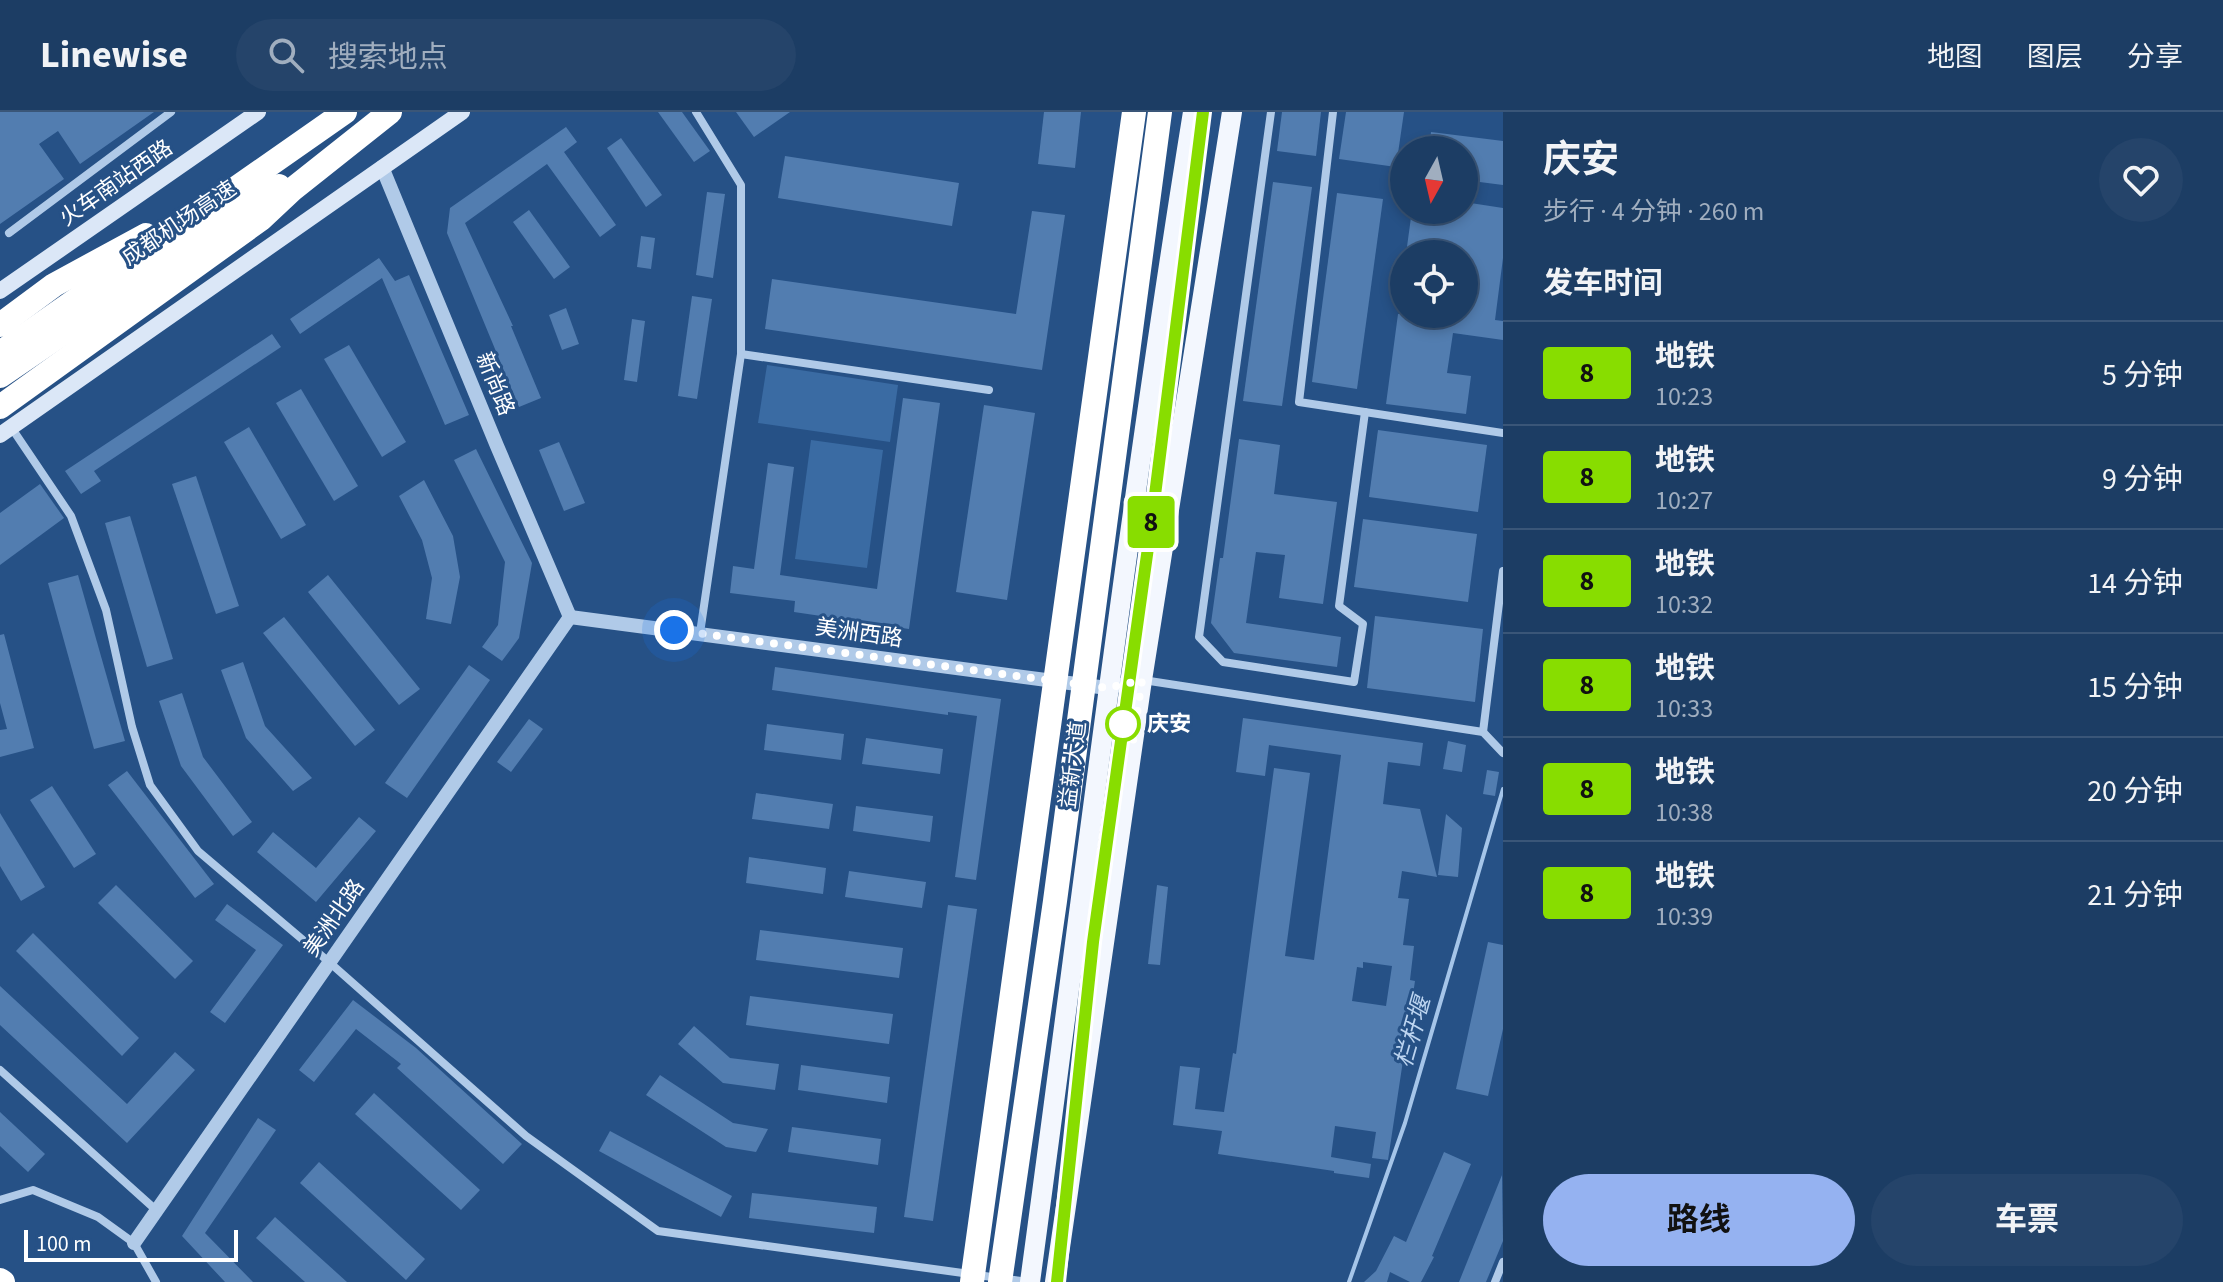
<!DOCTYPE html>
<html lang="zh">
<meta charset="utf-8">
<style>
body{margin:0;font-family:"Source Sans 3","Noto Sans SC",sans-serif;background:#25446a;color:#f1f3f6;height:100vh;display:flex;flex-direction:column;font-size:30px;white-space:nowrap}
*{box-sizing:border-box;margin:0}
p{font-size:26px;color:#a0aebf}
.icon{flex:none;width:44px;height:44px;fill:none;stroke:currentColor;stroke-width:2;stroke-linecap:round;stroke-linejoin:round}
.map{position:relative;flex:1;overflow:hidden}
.side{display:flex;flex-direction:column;background:#1c3d64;width:720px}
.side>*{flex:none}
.badge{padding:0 16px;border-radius:6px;font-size:28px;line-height:52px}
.needle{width:52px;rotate:188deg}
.tools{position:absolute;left:1390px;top:24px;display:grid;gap:16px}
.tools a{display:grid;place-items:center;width:88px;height:88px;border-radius:50%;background:#1c3d64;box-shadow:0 4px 12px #0003,0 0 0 2px #3a5678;font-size:40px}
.scale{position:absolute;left:24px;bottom:20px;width:214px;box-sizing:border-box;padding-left:8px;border:4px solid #fff;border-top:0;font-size:22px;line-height:28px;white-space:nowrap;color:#fff;-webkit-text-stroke:6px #265186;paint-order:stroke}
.you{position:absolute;width:40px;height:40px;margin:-20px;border:6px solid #fff;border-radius:50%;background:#1a73e8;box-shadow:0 0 0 12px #1a73e833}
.map>.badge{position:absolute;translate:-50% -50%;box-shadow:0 0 0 4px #fff}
h2{padding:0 40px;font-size:30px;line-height:72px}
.round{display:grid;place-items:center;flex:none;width:84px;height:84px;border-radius:42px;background:#25446a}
.overview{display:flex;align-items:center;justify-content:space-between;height:136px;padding:0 40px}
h1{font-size:38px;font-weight:700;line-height:60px}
.primary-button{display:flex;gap:16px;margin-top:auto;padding:16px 40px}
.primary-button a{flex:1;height:92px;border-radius:48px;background:#95b2f1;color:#111;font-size:32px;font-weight:700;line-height:92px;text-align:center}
.primary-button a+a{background:#25446a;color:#f1f3f6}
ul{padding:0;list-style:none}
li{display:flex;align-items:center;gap:24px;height:104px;padding:0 40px;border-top:2px solid #3a5678}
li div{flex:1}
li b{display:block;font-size:30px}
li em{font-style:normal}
li .badge{min-width:88px;font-weight:700;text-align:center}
header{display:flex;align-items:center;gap:48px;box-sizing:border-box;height:112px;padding:0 40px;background:#1c3d64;border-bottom:2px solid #3a5678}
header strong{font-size:38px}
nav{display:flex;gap:44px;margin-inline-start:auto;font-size:28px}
.search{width:560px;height:72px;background:#25446a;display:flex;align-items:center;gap:20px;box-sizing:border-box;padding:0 28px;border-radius:44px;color:#a0aebf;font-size:30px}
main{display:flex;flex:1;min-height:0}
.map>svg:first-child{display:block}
.green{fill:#3a6ba3}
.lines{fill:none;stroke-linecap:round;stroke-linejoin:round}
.stream{stroke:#a5c5e9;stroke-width:4}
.building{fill:#527db0;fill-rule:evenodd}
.minor{stroke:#b0cae8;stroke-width:8}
.tertiary{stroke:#b0cae8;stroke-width:14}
.secondary{stroke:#dbe7f7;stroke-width:16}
.primary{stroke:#f3f7fe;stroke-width:20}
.motorway{stroke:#fff;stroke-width:24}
.motorway-bridge{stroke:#fff;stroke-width:24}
.line-casing{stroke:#fff;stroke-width:18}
.line{stroke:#8d0;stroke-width:12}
.walk{stroke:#fff;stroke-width:8;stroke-dasharray:0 14.4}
.stop-dot{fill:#fff;stroke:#8d0;stroke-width:4}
.labels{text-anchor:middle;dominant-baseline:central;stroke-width:6;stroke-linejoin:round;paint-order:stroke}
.street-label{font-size:22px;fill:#fff;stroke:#265186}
.stop-label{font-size:22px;font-weight:bold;fill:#fff;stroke:#265186;text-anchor:start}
.water-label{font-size:24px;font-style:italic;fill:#bcd4f0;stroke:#265186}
</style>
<header>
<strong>Linewise</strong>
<div class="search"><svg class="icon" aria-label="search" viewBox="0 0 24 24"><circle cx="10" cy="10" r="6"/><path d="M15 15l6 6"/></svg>搜索地点</div>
<nav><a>地图</a><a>图层</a><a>分享</a></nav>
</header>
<main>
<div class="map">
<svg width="1503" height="1170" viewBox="0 0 1503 1170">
<rect width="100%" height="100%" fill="#265186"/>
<!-- green -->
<g class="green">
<polygon points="767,253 898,273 890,330 758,311"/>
<polygon points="811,328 883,338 867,456 795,447"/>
</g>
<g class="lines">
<!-- stream -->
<polyline class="stream" points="1349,1170 1405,1011 1503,677"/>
</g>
<!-- building -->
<g class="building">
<polygon points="0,0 154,0 80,52 58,19 39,32 64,67 0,112"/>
<polygon points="658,0 682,0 710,39 694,50"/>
<polygon points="736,0 790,0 754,25"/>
<polygon points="1044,0 1081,0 1075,56 1038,52"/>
<polygon points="1282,0 1321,0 1316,44 1277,39"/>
<polygon points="1346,0 1404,0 1396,55 1339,47"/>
<polygon points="566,15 577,30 564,40 616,113 600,125 547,52 465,111 513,214 511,214 541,286 519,295 447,121 450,96"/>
<polygon points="1431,20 1503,29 1503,73 1464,68 1464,38 1429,38"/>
<polygon points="621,26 662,83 646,95 607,36"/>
<polygon points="785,44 959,71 952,114 778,86"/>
<polygon points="1273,70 1312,75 1282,294 1243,289"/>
<polygon points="707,80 725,82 713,166 696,163"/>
<polygon points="1337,81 1383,87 1357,277 1312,270"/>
<polygon points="1464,90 1503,96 1503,146 1495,208 1503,209 1503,228 1453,221 1447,261 1471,264 1466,302 1386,292 1398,202 1464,202 1464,142 1406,142 1412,98 1464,98"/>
<polygon points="529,98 570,155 554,167 513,110"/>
<polygon points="1032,99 1065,103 1042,258 765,217 772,167 1016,202"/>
<polygon points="641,124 655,126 651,157 637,155"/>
<polygon points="379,146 395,169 409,163 469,303 445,313 382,166 300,222 290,207"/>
<polygon points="692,184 712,187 697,287 678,284"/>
<polygon points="566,196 579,232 562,238 549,203"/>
<polygon points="632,207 645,209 637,270 624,268"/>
<polygon points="272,222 281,235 94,359 101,369 81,382 65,359"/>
<polygon points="349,233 406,330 382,345 324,247"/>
<polygon points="301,277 358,374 334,389 276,291"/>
<polygon points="903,286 940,291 909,517 794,500 795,489 730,481 733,454 754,457 768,351 794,355 780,463 877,477"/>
<polygon points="984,293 1035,301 1007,488 956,480"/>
<polygon points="249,315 306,413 281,427 224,330"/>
<polygon points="1378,318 1487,333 1478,400 1369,385"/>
<polygon points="1239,327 1280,333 1274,382 1337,390 1323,492 1279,486 1285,443 1256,440 1246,511 1341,525 1337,555 1234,541 1211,511 1220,446 1223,446"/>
<polygon points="559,330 585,391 564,399 539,338"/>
<polygon points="476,337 532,451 519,526 502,549 482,535 498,513 505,450 454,348"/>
<polygon points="196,364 239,494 216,502 172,372"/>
<polygon points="424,368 453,424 460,465 451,512 426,507 432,466 422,428 399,384"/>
<polygon points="40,372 64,406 0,453 0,401"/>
<polygon points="130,404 173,547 147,555 105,411"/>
<polygon points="1363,407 1477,422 1468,490 1354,475"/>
<polygon points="78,463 125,629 94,637 48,471"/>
<polygon points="328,463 420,577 399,593 308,480"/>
<polygon points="1375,504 1483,517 1475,590 1367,576"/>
<polygon points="284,505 375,618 355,634 263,521"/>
<polygon points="4,522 34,636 0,645 0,618 7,617 0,591 0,523"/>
<polygon points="243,550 265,614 312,666 293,679 246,626 221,558"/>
<polygon points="469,553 490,568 407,686 385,671"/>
<polygon points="775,555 1001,587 976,768 955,765 977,604 948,600 948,603 772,578"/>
<polygon points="182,581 203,645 252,710 233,724 181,654 159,589"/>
<path d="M1243,606L1423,631L1420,654L1388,650L1383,692L1420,697L1437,765L1402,759L1398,786L1409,787L1403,833L1414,834L1410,868L1415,869L1388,1048L1372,1046L1376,1020L1335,1014L1331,1045L1371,1052L1369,1066L1334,1061V1059L1218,1042L1222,1019L1173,1013L1180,954L1200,956L1195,997L1224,1000L1233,941L1236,942L1274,656L1310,661L1285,844L1314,848L1341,643L1269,633L1265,664L1236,660ZM1363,850L1392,854L1386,894L1352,889L1357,855L1363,856Z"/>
<polygon points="529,607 543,617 511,660 497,650"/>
<polygon points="767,612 844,622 841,648 764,638"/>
<polygon points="866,626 943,637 940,662 862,652"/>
<polygon points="1448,629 1466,633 1462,660 1443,657"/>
<polygon points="1487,658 1499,660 1495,684 1483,682"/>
<polygon points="127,659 214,772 195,786 108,673"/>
<polygon points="52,674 96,742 74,756 30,688"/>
<polygon points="756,681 833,692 829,717 752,707"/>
<polygon points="856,694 933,704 930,730 853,719"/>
<polygon points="0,701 45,775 21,789 0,754"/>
<polygon points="1446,702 1462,716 1458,765 1438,763"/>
<polygon points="359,705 376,719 316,790 257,740 273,720 316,756"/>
<polygon points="749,745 826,756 823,782 746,771"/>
<polygon points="849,759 926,770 922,796 845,785"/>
<polygon points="116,773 193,849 175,867 98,791"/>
<polygon points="1157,773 1168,775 1160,853 1148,852"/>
<polygon points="227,792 283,833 225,911 210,900 256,838 215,808"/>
<polygon points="948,793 977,797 933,1109 904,1105"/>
<polygon points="760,818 903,836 899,866 756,848"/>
<polygon points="33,821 139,926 122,944 16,839"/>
<polygon points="1488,830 1503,833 1503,917 1488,984 1456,977"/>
<polygon points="0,874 127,992 175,940 195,958 127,1031 0,913"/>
<polygon points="750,884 893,902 889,932 746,913"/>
<polygon points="353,888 416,936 522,1032 503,1052 397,956 401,952 356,917 314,970 299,958"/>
<polygon points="694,914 730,946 779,952 775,978 723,971 678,932"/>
<polygon points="801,953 890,965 887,991 798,978"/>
<polygon points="660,963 733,1011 768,1017 756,1040 726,1035 646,983"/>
<polygon points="374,981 480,1078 461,1098 355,1002"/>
<polygon points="0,1000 45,1042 28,1060 0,1034"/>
<polygon points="258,1006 276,1018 205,1121 253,1170 225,1170 182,1124"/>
<polygon points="792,1015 881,1027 878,1053 788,1040"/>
<polygon points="610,1019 732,1084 721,1105 599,1039"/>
<polygon points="1444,1040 1471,1052 1432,1144 1434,1145 1421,1170 1410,1170 1390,1160 1387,1170 1364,1170 1376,1159 1394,1124 1406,1130"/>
<polygon points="319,1050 425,1147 406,1168 300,1071"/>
<polygon points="1502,1063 1503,1129 1486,1170 1459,1170"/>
<polygon points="752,1081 877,1095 874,1121 749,1106"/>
<polygon points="275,1105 347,1170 305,1170 256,1126"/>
</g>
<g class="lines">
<!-- minor -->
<g class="minor">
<polyline points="696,0 741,73 741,242 700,521"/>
<polyline points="1271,0 1199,525 1223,550 1354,570 1363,512 1339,494 1365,300"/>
<polyline points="1333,0 1299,290 1503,321"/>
<polyline points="9,121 171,0"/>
<polyline points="741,242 989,278"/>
<polyline points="11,315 71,404 106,498 132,615 150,673 198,739 329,850 526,1024 658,1119 1028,1170"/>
<polyline points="1143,568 1483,620 1503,641"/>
<polyline points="1483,620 1503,459"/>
<polyline points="0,958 156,1098"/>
<polyline points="0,1088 33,1078 98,1105 134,1131 156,1170"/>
<polyline points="1495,1170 1503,1150"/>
</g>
<!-- tertiary -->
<g class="tertiary">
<polyline points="382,55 497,334 570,505"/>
<polyline points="570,505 1107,576 1142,568"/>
<polyline points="134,1131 570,505"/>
</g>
<!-- secondary -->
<g class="secondary">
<polyline points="0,179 258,0"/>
<polyline points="0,323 462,0"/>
</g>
<!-- primary -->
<g class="primary">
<path d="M1030,1170C1083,780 1130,389 1193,0"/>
<polyline points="1055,1170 1142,568 1232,0"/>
</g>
<!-- motorway -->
<g class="motorway">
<polyline points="0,213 54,173 146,123"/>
<polyline points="0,241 345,0"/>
<polyline points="0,264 279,74"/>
<polyline points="0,295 261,107 293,77 390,0"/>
<polyline points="0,1168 3,1170"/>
</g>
<!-- motorway-bridge -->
<g class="motorway-bridge">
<polyline points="972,1170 1134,0"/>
<polyline points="1000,1170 1055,789 1160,0"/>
</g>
</g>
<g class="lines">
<defs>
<polyline id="line" points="1057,1170 1093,830 1152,407 1203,0"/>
</defs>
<!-- line casing -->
<use href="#line" class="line-casing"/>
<!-- line -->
<use href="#line" class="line"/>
<!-- walk -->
<polyline class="walk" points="674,518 1107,576 1142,568 1133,629 1123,612"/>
</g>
<!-- markers -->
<circle class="stop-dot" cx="1123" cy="612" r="16"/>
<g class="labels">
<!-- street labels -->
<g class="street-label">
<text transform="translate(116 71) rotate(-35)">火车南站西路</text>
<text transform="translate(179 111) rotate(-34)">成都机场高速</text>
<text transform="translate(495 272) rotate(68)">新尚路</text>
<text transform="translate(859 521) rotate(8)">美洲西路</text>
<text transform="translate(1073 653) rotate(-83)">益新大道</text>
<text transform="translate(334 806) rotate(-55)">美洲北路</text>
</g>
<!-- stop labels -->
<g class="stop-label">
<text x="1147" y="612">庆安</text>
</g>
<!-- water labels -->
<g class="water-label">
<text transform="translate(1413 920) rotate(-74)">栏杆堰</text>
</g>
</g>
</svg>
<div class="tools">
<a><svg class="needle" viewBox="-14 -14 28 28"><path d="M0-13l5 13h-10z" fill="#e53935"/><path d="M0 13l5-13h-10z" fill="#a0aebf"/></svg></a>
<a><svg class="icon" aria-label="locate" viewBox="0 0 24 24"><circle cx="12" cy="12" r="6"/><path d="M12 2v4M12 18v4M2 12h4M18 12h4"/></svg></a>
</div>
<div class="scale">100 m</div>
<div class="you" style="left:674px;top:518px"></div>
<b class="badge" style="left:1151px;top:410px;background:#8d0;color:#111">8</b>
</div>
<section class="side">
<div class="overview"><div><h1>庆安</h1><p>步行 · 4 分钟 · 260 m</p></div><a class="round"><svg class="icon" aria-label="heart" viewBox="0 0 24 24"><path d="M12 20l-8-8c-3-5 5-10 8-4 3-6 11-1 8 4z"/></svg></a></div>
<h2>发车时间</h2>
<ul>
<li><span class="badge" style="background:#8d0;color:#111">8</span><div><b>地铁</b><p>10:23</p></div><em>5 分钟</em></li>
<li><span class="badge" style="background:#8d0;color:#111">8</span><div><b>地铁</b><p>10:27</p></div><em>9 分钟</em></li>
<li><span class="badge" style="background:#8d0;color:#111">8</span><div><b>地铁</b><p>10:32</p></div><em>14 分钟</em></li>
<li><span class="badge" style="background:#8d0;color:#111">8</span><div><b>地铁</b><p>10:33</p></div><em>15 分钟</em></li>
<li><span class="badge" style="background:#8d0;color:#111">8</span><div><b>地铁</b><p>10:38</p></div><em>20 分钟</em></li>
<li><span class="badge" style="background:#8d0;color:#111">8</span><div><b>地铁</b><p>10:39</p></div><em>21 分钟</em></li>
</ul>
<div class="primary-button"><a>路线</a><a>车票</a></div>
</section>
</main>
